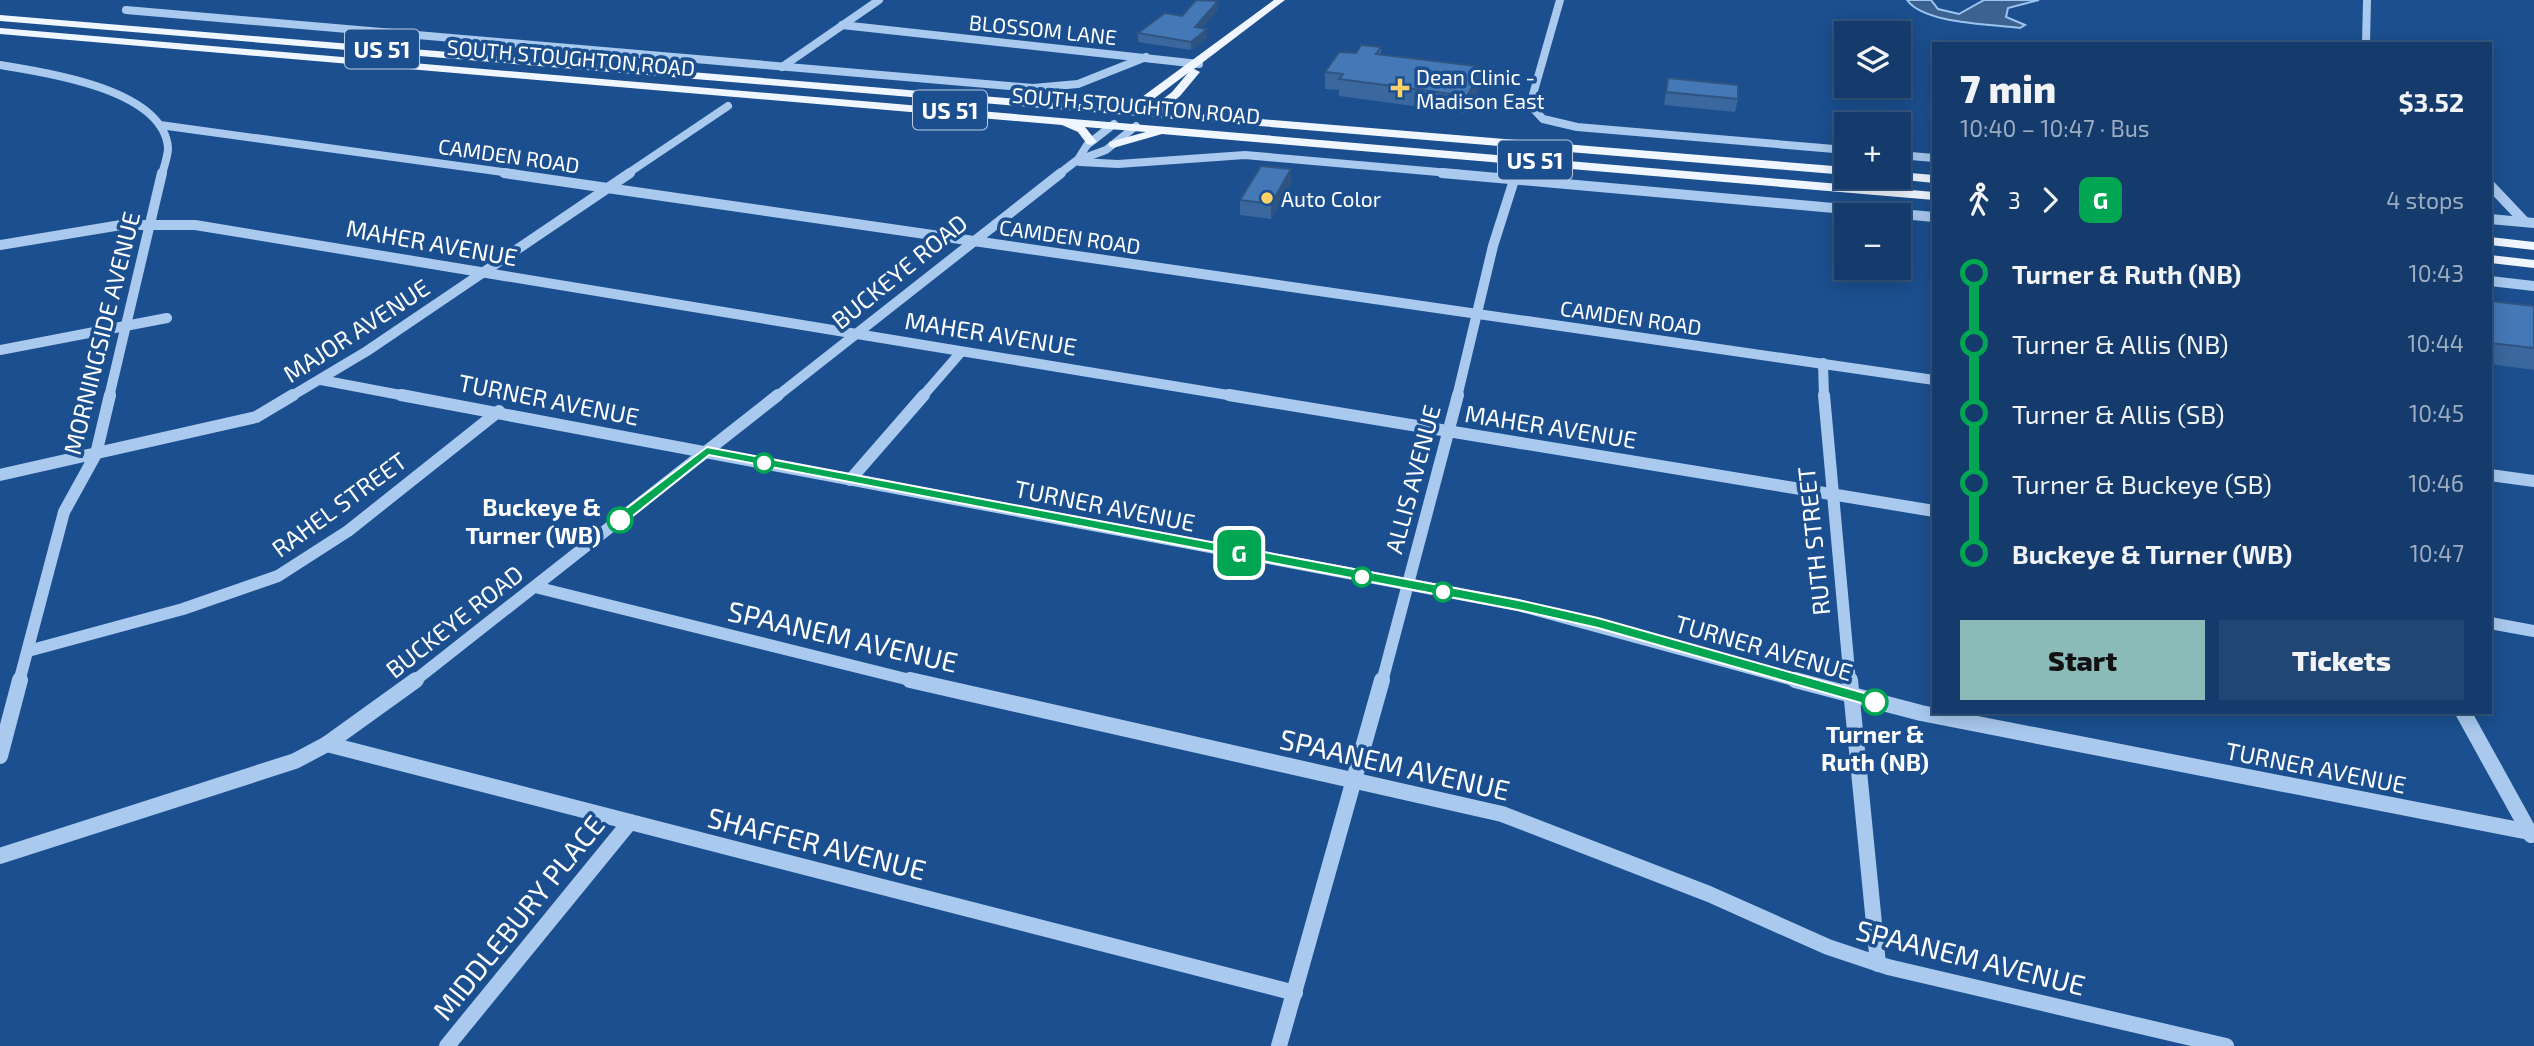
<!DOCTYPE html>
<meta charset="utf-8">
<style>
body{margin:0;font-family:"Exo 2",sans-serif;background:#214673;color:#f1f3f6;height:100vh;display:flex;flex-direction:column;font-size:26px;white-space:nowrap}
*{box-sizing:border-box;margin:0}
p{font-size:23px;color:#9dadc1}
.icon{flex:none;width:38px;height:38px;fill:none;stroke:currentColor;stroke-width:2;stroke-linecap:round;stroke-linejoin:round}
.map{position:relative;flex:1;overflow:hidden}
.sheet{position:absolute;left:1932px;top:42px;width:560px;height:672px;display:flex;flex-direction:column;background:#143b6b;border-radius:0px;box-shadow:0 4px 18px #0003,0 0 0 2px #33557e}
.sheet>*{flex:none}
.badge{padding:0 14px;border-radius:10px;font-size:24px;line-height:46px}
.controls{position:absolute;left:1834px;top:21px;display:grid;gap:14px}
.controls a{display:grid;place-items:center;width:77px;height:77px;border-radius:0px;background:#143b6b;box-shadow:0 4px 18px #0003,0 0 0 2px #33557e;font-size:35px}
.map>.badge{position:absolute;translate:-50% -50%;box-shadow:0 0 0 4px #fff}
.legs{display:flex;align-items:center;gap:10px;height:77px;padding:0 28px;font-size:23px}
.legs p{margin-inline-start:auto}
.head{display:flex;align-items:center;justify-content:space-between;height:119px;padding:0 28px}
h1{font-size:38px;font-weight:800;line-height:52px}
.button{display:flex;gap:14px;margin-top:auto;padding:14px 28px}
.button a{flex:1;height:80px;border-radius:0px;background:#8bbbb9;color:#111;font-size:28px;font-weight:800;line-height:80px;text-align:center}
.button a+a{background:#214673;color:#f1f3f6}
ul{padding:0 28px;list-style:none}
li{display:flex;align-items:center;gap:24px;height:70px;font-size:26px}
li i{display:grid;place-items:center;width:10px;height:100%;margin:0 9px;background:currentColor}
li i::after{content:'';width:18px;height:18px;margin:-9px;border:5px solid;border-radius:50%;background:#143b6b}
li p{margin-inline-start:auto}
li:first-child i{background:linear-gradient(#0000 50%,currentColor 0)}
li:last-child i{background:linear-gradient(currentColor 50%,#0000 0)}
.map>svg:first-child{display:block}
.water{fill:#3c6290;stroke:#9cc4f0;stroke-width:2}
.lines{fill:none;stroke-linecap:round;stroke-linejoin:round}
.minor-far3{stroke:#a9c9ee;stroke-width:8}
.minor-far2{stroke:#a9c9ee;stroke-width:10}
.minor-far1{stroke:#a9c9ee;stroke-width:12}
.minor{stroke:#a9c9ee;stroke-width:16}
.major{fill:#f0f6ff;fill-rule:evenodd}
.wall{fill:#3a679d}
.shaded-wall{fill:#305480}
.building{fill:#4478b7;stroke:#305480;stroke-width:2}
.line-1{fill:#00a651;stroke:#fff;stroke-width:2}
.poi-dot{fill:#ffd166;stroke:#1b4f8f;stroke-width:2.5}
.stop-1-dot{fill:#fff;stroke:#00a651;stroke-width:3.5}
.labels{text-anchor:middle;dominant-baseline:central;stroke-width:7;stroke-linejoin:round;paint-order:stroke}
.far-street-label{font-size:21px;fill:#fff;stroke:#1b4f8f}
.far-poi-label{font-size:21px;fill:#fff;stroke:#1b4f8f;text-anchor:start}
.shield{fill:#1b4f8f;stroke:#bbcadd;stroke-width:2}
.shield-label{font-size:23px;font-weight:bold;fill:#fff}
.street-label{font-size:24px;fill:#fff;stroke:#1b4f8f}
.stop-label{font-size:24px;font-weight:bold;fill:#fff;stroke:#1b4f8f;text-anchor:end}
.near-street-label{font-size:28px;fill:#fff;stroke:#1b4f8f}
</style>
<div class="map">
<svg width="2534" height="1046" viewBox="0 0 2534 1046">
<rect width="100%" height="100%" fill="#1b4f8f"/>
<!-- water -->
<path class="water" d="M1907,0H1931L1938,9L1959,14L1984,0H2039L2008,8L2006,17L2025,25L2020,28C1991,24 1924,24 1907,0Z"/>
<g class="lines">
<!-- minor-far3 -->
<g class="minor-far3">
<polyline points="1560,0 1530,105 1543,119 1577,127 1846,150"/>
<polyline points="126,10 1033,88 1078,84 1146,57"/>
<polyline points="842,25 1199,64"/>
<polyline points="2366,44 2367,0"/>
<path d="M0,65C44,72 164,89 168,148C168,156 164,167 162,174"/>
<polyline points="782,67 879,0"/>
<polyline points="160,125 517,174"/>
<polyline points="1899,155 1934,158"/>
<polyline points="1077,161 1087,145 1114,124"/>
<polyline points="1080,162 1118,164 1245,155 1461,174"/>
<polyline points="627,174 728,106"/>
<polyline points="1059,174 1076,161 1106,150 1136,126"/>
</g>
<!-- minor-far2 -->
<g class="minor-far2">
<polyline points="504,173 1934,380"/>
<polyline points="1442,173 1934,217"/>
<polyline points="2490,185 2525,222"/>
<polyline points="2490,219 2534,223"/>
<polyline points="0,245 121,225 195,225 1240,397"/>
<polyline points="2490,281 2534,286"/>
<polyline points="0,350 167,318"/>
<polyline points="1823,363 1824,397"/>
<polyline points="321,380 411,397"/>
<polyline points="109,397 162,173"/>
<polyline points="290,397 367,351 630,173"/>
<polyline points="776,397 1061,173"/>
<polyline points="922,397 961,352"/>
<polyline points="1457,397 1493,246 1515,177"/>
</g>
<!-- minor-far1 -->
<g class="minor-far1">
<polyline points="401,395 1518,605 1801,682"/>
<polyline points="1229,395 1934,511"/>
<polyline points="1824,395 1850,682"/>
<polyline points="0,475 256,417 293,395"/>
<polyline points="2490,475 2534,481"/>
<polyline points="850,480 924,395"/>
<polyline points="535,587 918,682"/>
<polyline points="2490,623 2534,631"/>
<polyline points="28,651 183,609 278,576 348,531 499,411"/>
<polyline points="19,682 64,512 96,454 110,395"/>
<polyline points="413,682 778,395"/>
<polyline points="1382,682 1458,395"/>
</g>
<!-- minor -->
<g class="minor">
<polyline points="910,680 1502,814 1709,894 1828,947 1888,967 2226,1046"/>
<polyline points="1795,680 1921,713 2534,833"/>
<polyline points="1850,680 1878,964"/>
<polyline points="2463,712 2531,835"/>
<polyline points="327,744 1295,993"/>
<polyline points="0,756 20,680"/>
<polyline points="0,856 295,761 327,744 416,680"/>
<polyline points="447,1046 630,822"/>
<polyline points="1279,1046 1382,680"/>
</g>
<!-- major -->
<g class="major">
<path d="M1274,0H1285L1194,69L1200,72L1180,96L1162,111L1846,167V175L0,21V15L1127,108ZM1188,73L1172,92L1149,110L1140,109Z"/>
<polygon points="0,28 1934,192 1934,200 1162,134 1113,148 1109,146 1109,142 1146,132 1085,127 1097,142 1091,145 1087,144 1078,132 1062,125 0,34"/>
<polygon points="1899,172 1934,175 1934,183 1895,179 1893,177 1899,177"/>
<polygon points="2490,237 2534,242 2534,250 2490,245"/>
<polygon points="2490,255 2534,260 2534,268 2490,263"/>
</g>
</g>
<!-- wall -->
<g class="wall">
<polygon points="1218,1 1218,10 1202,28 1207,38 1191,50 1138,42 1138,33"/>
<polygon points="1381,47 1381,55 1484,67 1482,84 1465,113 1339,96 1339,90 1325,89 1325,72 1356,53"/>
<polygon points="1668,78 1738,99 1735,112 1664,105"/>
<polygon points="1291,169 1291,183 1271,219 1240,215 1240,200"/>
<polygon points="2490,301 2534,306 2534,370 2490,364"/>
</g>
<!-- shaded-wall -->
<g class="shaded-wall">
<polygon points="1218,1 1218,10 1196,36 1195,27"/>
<polygon points="1207,29 1207,38 1191,50 1191,42"/>
<polygon points="1484,67 1482,84 1465,113 1467,96"/>
<polygon points="1291,169 1291,183 1271,219 1271,204"/>
</g>
<!-- building -->
<g class="building">
<polygon points="1196,0 1218,1 1195,27 1207,29 1191,42 1138,33 1165,13 1182,16"/>
<polygon points="1361,45 1381,47 1376,54 1484,67 1467,96 1339,79 1343,74 1325,72 1339,52 1356,53"/>
<polygon points="1668,78 1738,85 1738,99 1666,92"/>
<polygon points="1261,166 1291,169 1271,204 1240,200"/>
<polygon points="2490,301 2534,306 2534,348 2490,343"/>
</g>
<!-- line-1 -->
<polygon class="line-1" points="707,447 1518,600 1598,618 1875,696 1883,702 1875,707 1598,628 1518,610 709,455 624,523 615,523 615,517"/>
<!-- markers -->
<g class="poi-dot">
<path d="M1396.5 77.5h7v7h7v7h-7v7h-7v-7h-7v-7h7z"/>
<circle cx="1267" cy="198" r="7"/>
</g>
<g class="stop-1-dot">
<circle cx="764" cy="463" r="9"/>
<circle cx="620" cy="520" r="12"/>
<circle cx="1362" cy="577" r="9"/>
<circle cx="1443" cy="592" r="9"/>
<circle cx="1875" cy="702" r="12"/>
</g>
<g class="labels">
<!-- far-street labels -->
<g class="far-street-label">
<text transform="translate(1043 29) rotate(6)">BLOSSOM LANE</text>
<text transform="translate(571 57) rotate(5)">SOUTH STOUGHTON ROAD</text>
<text transform="translate(1136 105) rotate(5)">SOUTH STOUGHTON ROAD</text>
<text transform="translate(509 155) rotate(8)">CAMDEN ROAD</text>
<text transform="translate(1070 236) rotate(8)">CAMDEN ROAD</text>
<text transform="translate(1631 317) rotate(8)">CAMDEN ROAD</text>
</g>
<!-- far-poi labels -->
<g class="far-poi-label">
<text x="1416" y="76">Dean Clinic -<tspan x="1416" dy="24">Madison East</tspan></text>
<text x="1281" y="198">Auto Color</text>
</g>
<!-- shield labels -->
<g class="shield">
<rect x="345" y="29.5" width="74" height="39" rx="5"/>
<rect x="913" y="90.5" width="74" height="39" rx="5"/>
<rect x="1498" y="140.5" width="74" height="39" rx="5"/>
</g>
<g class="shield-label">
<text x="382" y="49">US 51</text>
<text x="950" y="110">US 51</text>
<text x="1535" y="160">US 51</text>
</g>
<!-- street labels -->
<g class="street-label">
<text transform="translate(432 242) rotate(10)">MAHER AVENUE</text>
<text transform="translate(899 271) rotate(-39)">BUCKEYE ROAD</text>
<text transform="translate(356 330) rotate(-33)">MAJOR AVENUE</text>
<text transform="translate(101 333) rotate(-76)">MORNINGSIDE AVENUE</text>
<text transform="translate(991 333) rotate(9)">MAHER AVENUE</text>
<text transform="translate(549 399) rotate(11)">TURNER AVENUE</text>
<text transform="translate(1551 426) rotate(9)">MAHER AVENUE</text>
<text transform="translate(1412 479) rotate(-75)">ALLIS AVENUE</text>
<text transform="translate(339 504) rotate(-36)">RAHEL STREET</text>
<text transform="translate(1105 505) rotate(11)">TURNER AVENUE</text>
<text transform="translate(1813 541) rotate(-96)">RUTH STREET</text>
<text transform="translate(454 621) rotate(-38)">BUCKEYE ROAD</text>
<text transform="translate(1764 647) rotate(16)">TURNER AVENUE</text>
<text transform="translate(2316 767) rotate(11)">TURNER AVENUE</text>
</g>
<!-- stop labels -->
<g class="stop-label">
<text x="601" y="506">Buckeye &amp;<tspan x="601" dy="28">Turner (WB)</tspan></text>
<text x="1875" y="733" text-anchor="middle">Turner &amp;<tspan x="1875" dy="28">Ruth (NB)</tspan></text>
</g>
<!-- near-street labels -->
<g class="near-street-label">
<text transform="translate(843 636) rotate(13)">SPAANEM AVENUE</text>
<text transform="translate(1395 764) rotate(13)">SPAANEM AVENUE</text>
<text transform="translate(817 843) rotate(14)">SHAFFER AVENUE</text>
<text transform="translate(518 917) rotate(-51)">MIDDLEBURY PLACE</text>
<text transform="translate(1971 957) rotate(14)">SPAANEM AVENUE</text>
</g>
</g>
</svg>
<div class="controls">
<a><svg class="icon" aria-label="layers" viewBox="0 0 24 24"><path d="M12 4l9 5-9 5-9-5zM3 14l9 5 9-5"/></svg></a>
<a>+</a>
<a>−</a>
</div>
<b class="badge" style="left:1239px;top:553px;background:#00a651;color:#fff">G</b>
<section class="sheet">
<div class="head"><div><h1>7 min</h1><p>10:40 – 10:47 · Bus</p></div><b>$3.52</b></div>
<div class="legs"><svg class="icon" aria-label="walk" viewBox="0 0 24 24"><circle cx="13" cy="4" r="2"/><path d="M13 8l-2 6 4 7M11 14l-3 7M7 12l3-4h3l4 4"/></svg>3<svg class="icon" aria-label="forward" viewBox="0 0 24 24"><path d="M9 5l7 7-7 7"/></svg><b class="badge" style="background:#00a651;color:#fff">G</b><p>4 stops</p></div>
<ul>
<li><i style="color:#00a651"></i><b>Turner &amp; Ruth (NB)</b><p>10:43</p></li>
<li><i style="color:#00a651"></i><span>Turner &amp; Allis (NB)</span><p>10:44</p></li>
<li><i style="color:#00a651"></i><span>Turner &amp; Allis (SB)</span><p>10:45</p></li>
<li><i style="color:#00a651"></i><span>Turner &amp; Buckeye (SB)</span><p>10:46</p></li>
<li><i style="color:#00a651"></i><b>Buckeye &amp; Turner (WB)</b><p>10:47</p></li>
</ul>
<div class="button"><a>Start</a><a>Tickets</a></div>
</section>
</div>
